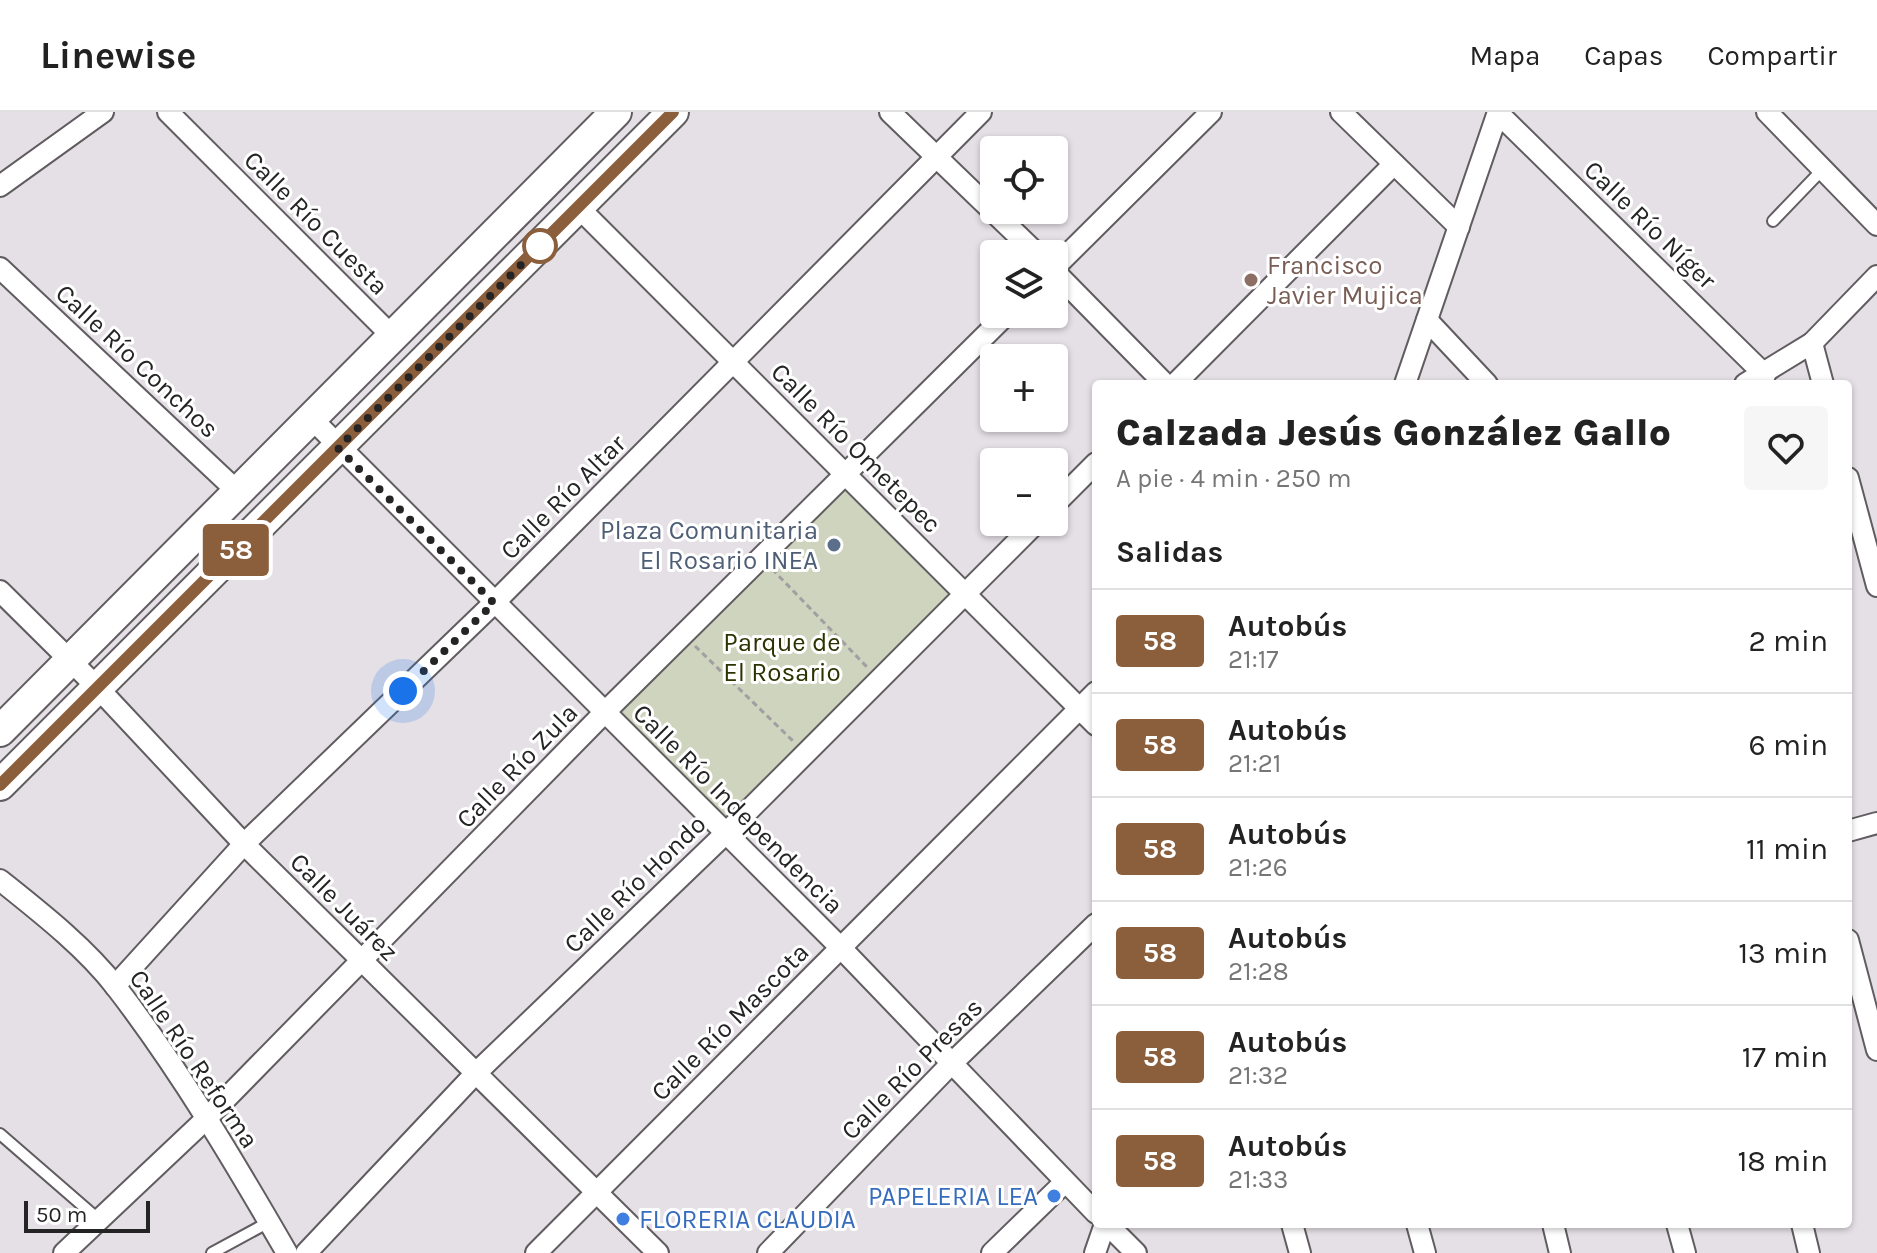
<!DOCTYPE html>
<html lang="es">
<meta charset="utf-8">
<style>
body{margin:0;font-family:Karla,sans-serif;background:#f6f6f6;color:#222;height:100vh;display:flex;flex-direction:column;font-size:30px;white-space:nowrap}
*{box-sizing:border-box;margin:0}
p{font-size:26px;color:#767676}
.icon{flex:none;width:44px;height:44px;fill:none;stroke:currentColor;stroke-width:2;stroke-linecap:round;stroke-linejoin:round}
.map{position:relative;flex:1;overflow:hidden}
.side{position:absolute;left:1092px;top:268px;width:760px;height:848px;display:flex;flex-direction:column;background:#fff;border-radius:8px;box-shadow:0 2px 6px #0004}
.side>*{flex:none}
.badge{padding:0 16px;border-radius:6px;font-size:28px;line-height:52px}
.tools{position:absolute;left:980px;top:24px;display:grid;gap:16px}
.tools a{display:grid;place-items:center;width:88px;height:88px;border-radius:8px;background:#fff;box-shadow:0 2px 6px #0004;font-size:40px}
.scale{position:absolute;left:24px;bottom:20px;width:126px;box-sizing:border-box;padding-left:8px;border:4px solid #252425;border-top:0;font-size:22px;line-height:28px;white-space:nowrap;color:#252425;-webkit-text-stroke:6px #fff;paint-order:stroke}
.you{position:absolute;width:40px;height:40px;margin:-20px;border:6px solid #fff;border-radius:50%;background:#1a73e8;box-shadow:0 0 0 12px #1a73e833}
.map>.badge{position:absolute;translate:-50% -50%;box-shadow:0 0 0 4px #fff}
h2{padding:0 24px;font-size:30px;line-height:72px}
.round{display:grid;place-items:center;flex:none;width:84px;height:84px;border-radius:8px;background:#f6f6f6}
.headline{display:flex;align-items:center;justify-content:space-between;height:136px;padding:0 24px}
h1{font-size:38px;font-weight:800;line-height:60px}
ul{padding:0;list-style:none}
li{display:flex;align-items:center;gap:24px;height:104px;padding:0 24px;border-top:2px solid #e0e0e0}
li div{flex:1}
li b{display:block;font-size:30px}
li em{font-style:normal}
li .badge{min-width:88px;font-weight:700;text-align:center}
header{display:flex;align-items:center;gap:48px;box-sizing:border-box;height:112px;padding:0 40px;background:#fff;border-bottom:2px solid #e0e0e0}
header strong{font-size:38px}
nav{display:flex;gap:44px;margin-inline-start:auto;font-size:28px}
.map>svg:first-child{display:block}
.green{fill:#cfd4be}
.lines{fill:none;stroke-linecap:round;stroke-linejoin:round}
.service-casing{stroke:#605c60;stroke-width:14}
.minor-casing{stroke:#605c60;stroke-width:24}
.primary-casing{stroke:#605c60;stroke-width:34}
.path{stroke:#a29ea2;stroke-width:3;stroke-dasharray:6 4;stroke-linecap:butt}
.service{stroke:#fff;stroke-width:10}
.minor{stroke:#fff;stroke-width:20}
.primary{stroke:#fff;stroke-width:30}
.line-casing{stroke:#fff;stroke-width:18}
.line{stroke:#8b5e3c;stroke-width:12}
.walk{stroke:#252425;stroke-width:8;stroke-dasharray:0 14.4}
.stop-dot{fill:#fff;stroke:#8b5e3c;stroke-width:4}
.education-dot{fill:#8d6e63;stroke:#fff;stroke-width:3}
.service-dot{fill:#5c6f8a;stroke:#fff;stroke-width:3}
.shop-dot{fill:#3f7fe0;stroke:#fff;stroke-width:3}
.labels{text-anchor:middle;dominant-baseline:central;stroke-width:6;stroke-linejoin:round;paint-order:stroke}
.street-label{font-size:26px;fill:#252425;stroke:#fff}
.education-label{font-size:26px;fill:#785e54;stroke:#fff;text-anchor:start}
.service-label{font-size:26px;fill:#4e5e75;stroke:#fff;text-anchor:end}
.park-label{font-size:26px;fill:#2d3300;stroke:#fff}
.shop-label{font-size:26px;fill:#366cbe;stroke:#fff;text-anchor:end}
</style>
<header>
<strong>Linewise</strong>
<nav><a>Mapa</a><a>Capas</a><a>Compartir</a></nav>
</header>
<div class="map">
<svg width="1877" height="1141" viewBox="0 0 1877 1141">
<rect width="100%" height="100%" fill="#e5e0e5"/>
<!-- green -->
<polygon class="green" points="845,369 959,482 725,714 611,601"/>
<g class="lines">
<defs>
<g id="service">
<polyline points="1773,109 1822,58"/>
<polyline points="0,1022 98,1107"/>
<polyline points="212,1141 269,1110"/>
</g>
<g id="minor">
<polyline points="168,0 392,224"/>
<polyline points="890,0 1037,142"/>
<polyline points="1341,0 1459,115"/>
<polyline points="1767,0 1877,113"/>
<polyline points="1498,1 1765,263"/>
<polyline points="0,74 103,0"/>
<polyline points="579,96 1096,613"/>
<polyline points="0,156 238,380"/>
<polyline points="1054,156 1211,0"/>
<polyline points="1054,159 1165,272"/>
<polyline points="1427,208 1487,272"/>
<polyline points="1812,231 1823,272"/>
<polyline points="1175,272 1394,52"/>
<polyline points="1405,272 1498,0"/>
<polyline points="1745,272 1812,231 1877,164"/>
<polyline points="311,306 841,836 1096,1101"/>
<polyline points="1848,366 1877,474"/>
<polyline points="1054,393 1096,351"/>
<polyline points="0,479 98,576 244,732 658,1141"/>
<polyline points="1848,719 1877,711"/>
<path d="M0,768C40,800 85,835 116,875C180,958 235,1051 287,1141"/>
<polyline points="1848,828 1877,938"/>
<polyline points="115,874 244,732 494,491 981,0"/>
<polyline points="1107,1112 1136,1141"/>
<polyline points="1292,1112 1300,1141"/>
<polyline points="1417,1112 1425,1141"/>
<polyline points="1553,1112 1560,1141"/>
<polyline points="1677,1112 1685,1141"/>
<polyline points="1802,1112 1809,1141"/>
<polyline points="64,1141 206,1007 604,601 1007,202"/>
<polyline points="306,1141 474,963 725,722 1037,410"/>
<polyline points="536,1141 1096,580"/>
<polyline points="768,1141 950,953 1096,812"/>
<polyline points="992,1141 1065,1070"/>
<polyline points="1095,1141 1105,1112"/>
</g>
<g id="primary">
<polyline points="0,619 616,0"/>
<polyline points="0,673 673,0"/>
</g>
</defs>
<!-- service casing -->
<use href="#service" class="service-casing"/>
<!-- minor casing -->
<use href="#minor" class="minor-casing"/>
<!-- primary casing -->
<use href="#primary" class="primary-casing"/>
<!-- path -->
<g class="path">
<polyline points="772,457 867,555"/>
<polyline points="695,534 793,629"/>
</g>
<!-- service -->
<use href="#service" class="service"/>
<!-- minor -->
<use href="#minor" class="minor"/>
<!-- primary -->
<use href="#primary" class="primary"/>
</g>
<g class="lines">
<defs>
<polyline id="line" points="0,673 673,0"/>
</defs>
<!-- line casing -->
<use href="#line" class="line-casing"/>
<!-- line -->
<use href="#line" class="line"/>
<!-- walk -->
<polyline class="walk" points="403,579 494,491 338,336 540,134"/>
</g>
<!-- markers -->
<circle class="stop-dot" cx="540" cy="134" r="16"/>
<circle class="education-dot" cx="1251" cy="168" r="8"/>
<circle class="service-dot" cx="834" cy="433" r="8"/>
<g class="shop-dot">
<circle cx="1054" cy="1084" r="8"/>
<circle cx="623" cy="1107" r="8"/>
</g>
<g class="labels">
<!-- street labels -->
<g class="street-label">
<text transform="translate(316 111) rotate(45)">Calle Río Cuesta</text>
<text transform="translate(1650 113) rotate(44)">Calle Río Níger</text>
<text transform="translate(137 249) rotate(43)">Calle Río Conchos</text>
<text transform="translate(856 336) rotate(45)">Calle Río Ometepec</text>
<text transform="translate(563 385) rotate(-45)">Calle Río Altar</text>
<text transform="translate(517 654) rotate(-46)">Calle Río Zula</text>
<text transform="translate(738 697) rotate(45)">Calle Río Independencia</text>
<text transform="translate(635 772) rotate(-44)">Calle Río Hondo</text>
<text transform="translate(344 795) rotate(45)">Calle Juárez</text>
<text transform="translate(730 910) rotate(-45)">Calle Río Mascota</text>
<text transform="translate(194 947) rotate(56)">Calle Río Reforma</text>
<text transform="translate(912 957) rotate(-45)">Calle Río Presas</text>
</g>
<!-- education labels -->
<g class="education-label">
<text x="1267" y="153">Francisco<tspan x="1267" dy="30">Javier Mujica</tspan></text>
</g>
<!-- service labels -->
<g class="service-label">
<text x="818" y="418">Plaza Comunitaria<tspan x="818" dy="30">El Rosario INEA</tspan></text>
</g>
<!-- park labels -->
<g class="park-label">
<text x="782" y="530">Parque de<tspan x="782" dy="30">El Rosario</tspan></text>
</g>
<!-- shop labels -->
<g class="shop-label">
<text x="1038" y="1084">PAPELERIA LEA</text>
<text x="639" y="1107" text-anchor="start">FLORERIA CLAUDIA</text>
</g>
</g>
</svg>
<div class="tools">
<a><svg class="icon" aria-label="locate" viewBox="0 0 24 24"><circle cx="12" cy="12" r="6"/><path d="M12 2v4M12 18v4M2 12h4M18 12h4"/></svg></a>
<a><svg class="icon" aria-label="layers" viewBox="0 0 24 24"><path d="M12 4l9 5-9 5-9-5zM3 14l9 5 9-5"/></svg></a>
<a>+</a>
<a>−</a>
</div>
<div class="scale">50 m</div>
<div class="you" style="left:403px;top:579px"></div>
<b class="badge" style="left:236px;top:438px;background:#8b5e3c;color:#fff">58</b>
<section class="side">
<div class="headline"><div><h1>Calzada Jesús González Gallo</h1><p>A pie · 4 min · 250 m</p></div><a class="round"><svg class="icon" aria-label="heart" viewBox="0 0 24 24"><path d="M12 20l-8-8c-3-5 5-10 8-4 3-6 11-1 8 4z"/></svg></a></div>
<h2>Salidas</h2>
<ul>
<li><span class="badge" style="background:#8b5e3c;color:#fff">58</span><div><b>Autobús</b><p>21:17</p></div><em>2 min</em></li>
<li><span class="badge" style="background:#8b5e3c;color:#fff">58</span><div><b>Autobús</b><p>21:21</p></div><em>6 min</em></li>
<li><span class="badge" style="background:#8b5e3c;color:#fff">58</span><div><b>Autobús</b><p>21:26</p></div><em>11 min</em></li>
<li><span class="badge" style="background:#8b5e3c;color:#fff">58</span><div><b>Autobús</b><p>21:28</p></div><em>13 min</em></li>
<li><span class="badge" style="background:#8b5e3c;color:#fff">58</span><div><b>Autobús</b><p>21:32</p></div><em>17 min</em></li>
<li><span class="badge" style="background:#8b5e3c;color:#fff">58</span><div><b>Autobús</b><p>21:33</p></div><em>18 min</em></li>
</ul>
</section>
</div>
